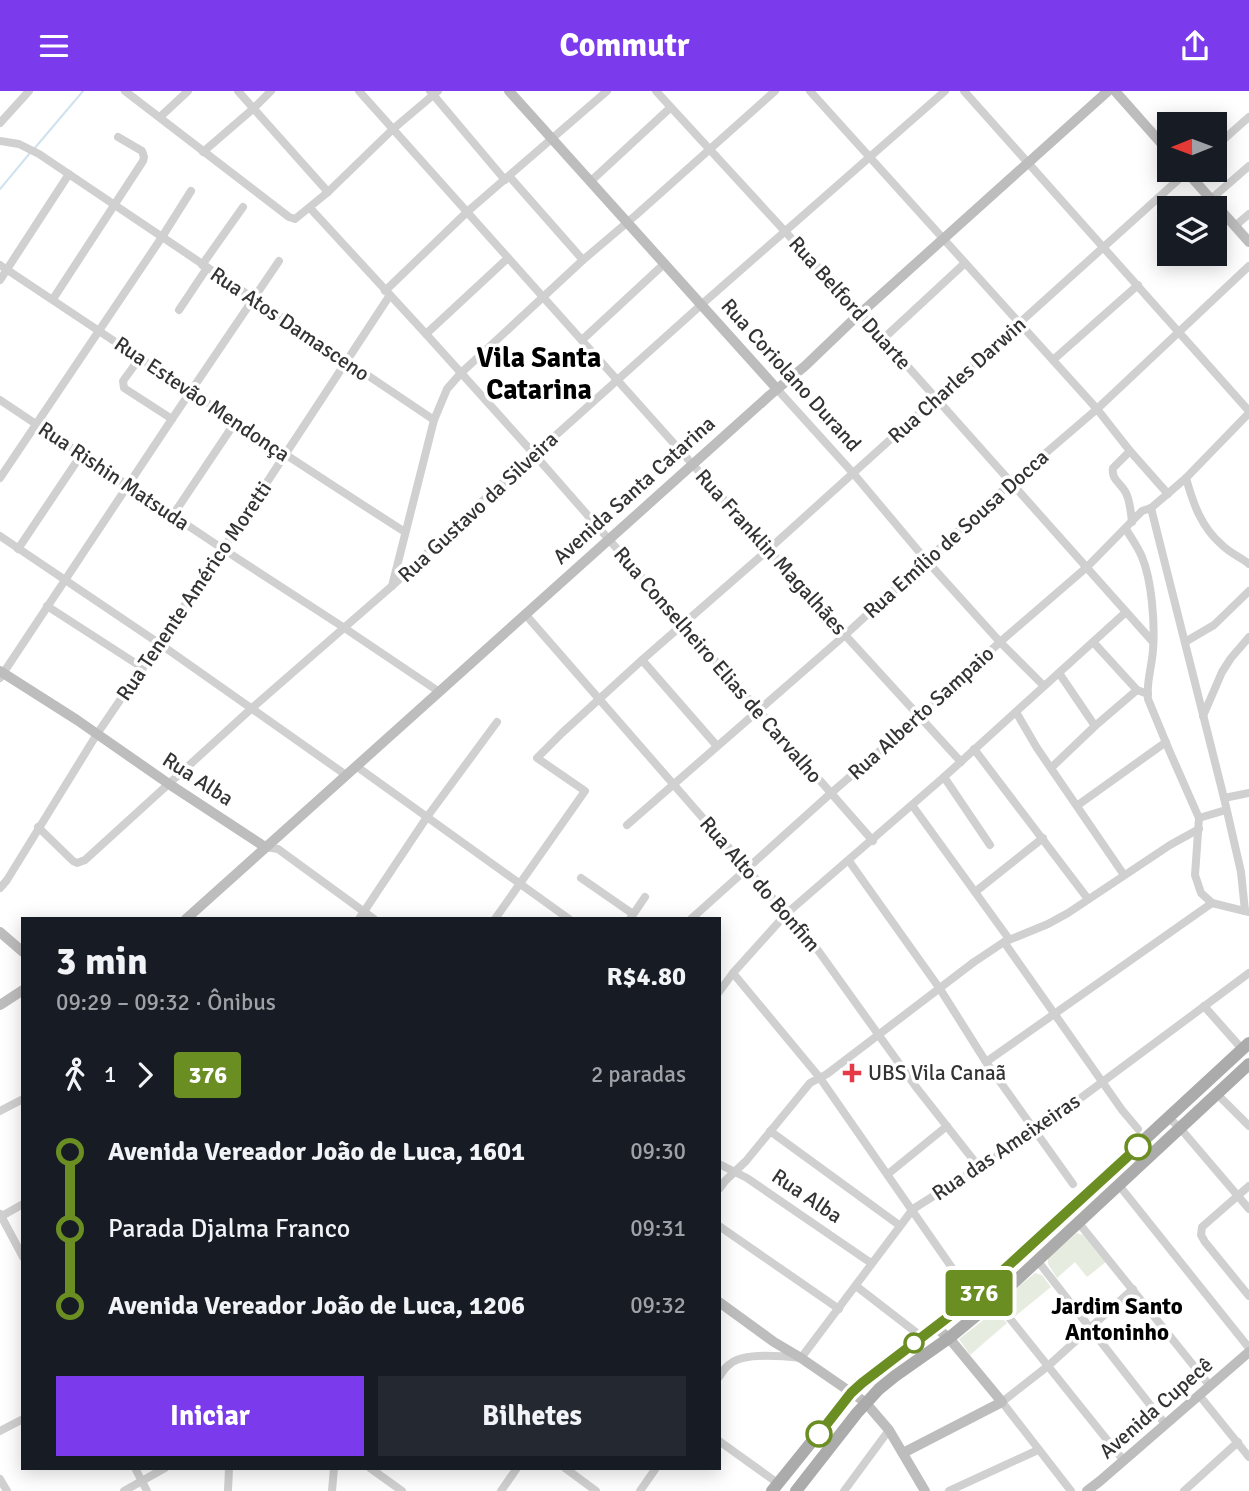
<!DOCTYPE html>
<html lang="pt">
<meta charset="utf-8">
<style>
body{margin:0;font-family:Signika,sans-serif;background:#242831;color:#f1f3f6;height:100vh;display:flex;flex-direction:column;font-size:26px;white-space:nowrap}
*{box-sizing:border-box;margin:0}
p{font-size:23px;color:#9ea1a6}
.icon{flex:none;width:38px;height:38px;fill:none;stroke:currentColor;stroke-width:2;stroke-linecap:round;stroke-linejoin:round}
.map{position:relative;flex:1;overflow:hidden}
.details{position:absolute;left:21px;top:826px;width:700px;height:553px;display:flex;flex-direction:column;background:#171b24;border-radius:0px;box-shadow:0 4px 18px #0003}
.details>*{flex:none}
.badge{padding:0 14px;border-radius:5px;font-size:24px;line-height:46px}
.needle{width:46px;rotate:269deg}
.fabs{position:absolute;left:1157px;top:21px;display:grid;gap:14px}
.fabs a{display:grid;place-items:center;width:70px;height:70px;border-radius:0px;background:#171b24;box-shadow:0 4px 18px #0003;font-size:35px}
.map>.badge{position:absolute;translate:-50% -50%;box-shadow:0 0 0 4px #fff}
.legs{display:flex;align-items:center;gap:10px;height:77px;padding:0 35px;font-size:23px}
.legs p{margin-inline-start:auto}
.head{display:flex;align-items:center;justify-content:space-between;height:119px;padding:0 35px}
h1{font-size:38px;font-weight:700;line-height:52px}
.primary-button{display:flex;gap:14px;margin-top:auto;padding:14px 35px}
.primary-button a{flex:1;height:80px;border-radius:0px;background:#7c3aed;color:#fff;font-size:28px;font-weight:700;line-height:80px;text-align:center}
.primary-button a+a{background:#242831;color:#f1f3f6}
ul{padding:0 35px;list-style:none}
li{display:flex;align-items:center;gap:24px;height:77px;font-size:26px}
li i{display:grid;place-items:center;width:10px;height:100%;margin:0 9px;background:currentColor}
li i::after{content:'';width:18px;height:18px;margin:-9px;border:5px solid;border-radius:50%;background:#171b24}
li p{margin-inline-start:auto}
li:first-child i{background:linear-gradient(#0000 50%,currentColor 0)}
li:last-child i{background:linear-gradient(currentColor 50%,#0000 0)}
header{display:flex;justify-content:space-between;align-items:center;height:91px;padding:0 35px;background:#7c3aed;color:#fff;font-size:32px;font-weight:700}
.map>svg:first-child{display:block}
.green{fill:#e6ecdf}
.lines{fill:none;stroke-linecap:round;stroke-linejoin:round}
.stream{stroke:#cfe2ee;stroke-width:2}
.street{stroke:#d0d0d0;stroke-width:8}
.secondary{stroke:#bdbdbd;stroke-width:10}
.primary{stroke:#ababab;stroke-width:12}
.line-1-casing{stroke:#fff;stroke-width:16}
.line-1{stroke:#6b8e23;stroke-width:10}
.poi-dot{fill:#e63946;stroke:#fff;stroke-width:2.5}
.stop-1-dot{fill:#fff;stroke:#6b8e23;stroke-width:3.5}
.labels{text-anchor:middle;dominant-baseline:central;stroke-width:7;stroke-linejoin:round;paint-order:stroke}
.street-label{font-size:21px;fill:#333;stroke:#fff}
.poi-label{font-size:21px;fill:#333;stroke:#fff;text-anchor:start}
.neighbourhood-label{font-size:23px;font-weight:bold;fill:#000;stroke:#fff}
.district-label{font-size:28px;font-weight:bold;fill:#000;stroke:#fff}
</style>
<header><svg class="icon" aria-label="menu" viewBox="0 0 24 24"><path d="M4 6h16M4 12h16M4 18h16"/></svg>Commutr<svg class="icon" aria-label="share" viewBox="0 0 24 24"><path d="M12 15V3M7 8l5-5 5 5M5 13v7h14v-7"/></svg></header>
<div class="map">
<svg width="1249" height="1400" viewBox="0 0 1249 1400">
<rect width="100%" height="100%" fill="#fff"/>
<!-- green -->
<g class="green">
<polygon points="1077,1142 1083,1144 1106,1171 1087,1186 1075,1171 1057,1187 1048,1173 1048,1167"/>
<polygon points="1035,1182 1042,1184 1051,1196 1014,1226 1006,1215 1004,1208"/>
<polygon points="995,1220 1007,1232 970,1264 959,1248"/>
</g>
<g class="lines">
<!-- stream -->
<g class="stream">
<polyline points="34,58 83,0"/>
<polyline points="0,98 30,62"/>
</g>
<!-- street -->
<g class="street">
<polyline points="125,0 289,126 295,128 328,101 393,38 438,0"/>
<polyline points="238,0 328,101"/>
<polyline points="359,0 845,544 961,671"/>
<polyline points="430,0 505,89"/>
<polyline points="656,0 861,223 1153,551"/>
<polyline points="810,0 1097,318 1130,360 1168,403"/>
<polyline points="964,0 1249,320"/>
<polyline points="160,26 188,0"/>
<polyline points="0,32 29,0"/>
<polyline points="0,50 19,53 39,63 434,329"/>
<polyline points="1214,57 1249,26"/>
<polyline points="203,61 254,17 271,0"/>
<polyline points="509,85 583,169"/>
<polyline points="591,90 670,17"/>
<polyline points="1211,108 1249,75"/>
<polyline points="310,117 426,243 534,363 873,750"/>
<polyline points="1235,135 1249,123"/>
<path d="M0,174C135,264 269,354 405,441"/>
<polyline points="202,174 243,116"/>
<polyline points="0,189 69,83"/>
<polyline points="385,200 467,121 607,0"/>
<polyline points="53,208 143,70 144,66 142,60 118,46"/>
<polyline points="179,219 207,177"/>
<polyline points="426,243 508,167"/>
<polyline points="883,248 965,172"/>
<polyline points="582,249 664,173"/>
<polyline points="139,268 123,290 124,297 172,328"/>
<polyline points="1053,269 1138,194"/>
<polyline points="777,298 853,382 926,469 1000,551 1044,595"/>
<polyline points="0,309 223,458 343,536 438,600"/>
<path d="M1130,360L1113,377C1111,389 1121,392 1126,402C1130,410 1131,422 1132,431"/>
<polyline points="0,387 162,146 191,100"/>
<path d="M1186,387C1193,412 1201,436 1222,454C1230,462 1240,466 1249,473"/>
<polyline points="1151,417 1224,707 1241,781 1245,820"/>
<polyline points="173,424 236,330"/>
<path d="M1126,438C1131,447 1138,456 1142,466C1152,490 1155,533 1153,559C1152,575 1146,592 1148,608L1169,659L1199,727L1195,784L1201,802L1212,812L1249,821"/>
<polyline points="0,445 160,553 346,684"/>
<polyline points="18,458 81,364"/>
<polyline points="392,495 434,329 447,298 461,282 583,169 636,124 775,0"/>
<polyline points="47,515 143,577"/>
<polyline points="525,523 817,858 916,996 979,1076"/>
<polyline points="1185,551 1214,534 1249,500"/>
<polyline points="1094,552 1137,599"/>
<polyline points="642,569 717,655"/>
<polyline points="1059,582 1095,635"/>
<polyline points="0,587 172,328 279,170"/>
<polyline points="1016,621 1037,657 1124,784"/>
<polyline points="1203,625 1222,581 1231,567 1249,546"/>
<polyline points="974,658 1088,808"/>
<polyline points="356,675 569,828"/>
<polyline points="1051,677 1095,635 1137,599 1148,603"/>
<polyline points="944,686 990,754"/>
<polyline points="1224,707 1249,702"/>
<polyline points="912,714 1009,848"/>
<polyline points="1078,714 1166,651"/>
<polyline points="1199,727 1226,719"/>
<polyline points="627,734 845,544 1012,391 1097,318 1249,175"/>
<polyline points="38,736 73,770 77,772 85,769 252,617 392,495 478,414 701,214 945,0"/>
<polyline points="265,756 278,758 374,828"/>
<polyline points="849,770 940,898 986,971 1073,1093"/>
<polyline points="581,787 633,823"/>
<polyline points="0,797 7,789 97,643 223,458 390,204"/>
<polyline points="975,801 1043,747"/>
<polyline points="359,828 427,726 497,631"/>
<polyline points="495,828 585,700 537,667 562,642 642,569 769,458 1189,79"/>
<polyline points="630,828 645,806"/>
<polyline points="691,828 830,703 919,626 1000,551 1087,476 1142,420 1151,417 1186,387 1249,322"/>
<polyline points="1004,851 1122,1019 1138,1038"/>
<polyline points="733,882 820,987 973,1207"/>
<polyline points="719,901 733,882 786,823 944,686 1126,521"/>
<polyline points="1204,915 1242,958"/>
<polyline points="986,971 1212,812"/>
<polyline points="1217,1003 1249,1035"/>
<polyline points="0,1020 23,1008"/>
<polyline points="1169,1027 1180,1037 1249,1118"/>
<polyline points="770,1040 899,1134"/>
<polyline points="719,1073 747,1087 871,1172"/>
<polyline points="888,1083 947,1035"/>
<polyline points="1118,1093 1249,1257"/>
<polyline points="1249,1095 1202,1136 1201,1144 1205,1151 1249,1205"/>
<polyline points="719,1098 725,1090 746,1070 810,992 827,983 974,871 1004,851 1048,833 1068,822 1170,754 1199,738"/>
<polyline points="0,1123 23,1166"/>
<polyline points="0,1126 23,1113"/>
<polyline points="1078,1131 1210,1295"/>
<polyline points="719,1135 839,1218"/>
<polyline points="1037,1169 1165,1333"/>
<polyline points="856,1195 922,1246"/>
<polyline points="995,1209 1124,1370"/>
<path d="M719,1286C722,1282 725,1276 730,1273C744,1261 783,1265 801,1267L913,1118L1035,1041L1249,882"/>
<polyline points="1199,1304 1249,1366"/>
<polyline points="0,1340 23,1328"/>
<polyline points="719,1350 779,1393"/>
<polyline points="135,1377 147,1400"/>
<polyline points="370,1377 402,1400"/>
<polyline points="565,1377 596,1400"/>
<polyline points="0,1388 7,1400"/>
<polyline points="124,1400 165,1377"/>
<polyline points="228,1400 229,1377"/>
<polyline points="332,1400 334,1377"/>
<polyline points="501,1400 517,1377"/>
<polyline points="640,1400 656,1377"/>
<polyline points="844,1400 889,1339"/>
<polyline points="949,1400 1038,1359"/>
<polyline points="1071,1400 1002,1311 1048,1275 1133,1198"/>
<polyline points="1184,1400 1238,1351"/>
</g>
<!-- secondary -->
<g class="secondary">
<polyline points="509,0 777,298"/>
<polyline points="1115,0 1169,61"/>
<polyline points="1185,79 1249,151"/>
<polyline points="0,580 77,629 169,693 265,756"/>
<polyline points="186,828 770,304 805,275 853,229 1108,0"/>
<polyline points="0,841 23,861"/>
<polyline points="0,914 23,899"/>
<polyline points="719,1211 774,1251 801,1267 865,1311 889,1339 925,1400"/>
<polyline points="903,1362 1002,1311 949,1247 935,1236"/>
<polyline points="1087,1400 1100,1390 1249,1261"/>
</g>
<!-- primary -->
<g class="primary">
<polyline points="772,1400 851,1302 877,1280 973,1207 1249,952"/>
<polyline points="796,1400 857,1322 879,1298 895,1285 949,1247 995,1209 1249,973"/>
</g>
</g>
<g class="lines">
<defs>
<polyline id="line-1" points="819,1343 851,1302 862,1292 973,1207 1138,1056"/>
</defs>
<!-- line-1 casing -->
<use href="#line-1" class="line-1-casing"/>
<!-- line-1 -->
<use href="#line-1" class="line-1"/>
</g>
<!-- markers -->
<path class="poi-dot" d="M848.5 971.5h7v7h7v7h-7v7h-7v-7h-7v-7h7z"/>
<g class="stop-1-dot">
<circle cx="1138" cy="1056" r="12"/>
<circle cx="914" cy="1252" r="9"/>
<circle cx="819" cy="1343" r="12"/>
</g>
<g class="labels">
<!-- street labels -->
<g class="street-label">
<text transform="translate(850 212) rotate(48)">Rua Belford Duarte</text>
<text transform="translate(290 233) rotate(34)">Rua Atos Damasceno</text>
<text transform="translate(791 284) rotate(48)">Rua Coriolano Durand</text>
<text transform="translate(957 289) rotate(-42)">Rua Charles Darwin</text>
<text transform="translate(202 308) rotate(34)">Rua Estevão Mendonça</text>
<text transform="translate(114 385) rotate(34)">Rua Rishin Matsuda</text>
<text transform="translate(634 399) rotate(-42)">Avenida Santa Catarina</text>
<text transform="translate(478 416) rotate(-43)">Rua Gustavo da Silveira</text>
<text transform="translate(956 443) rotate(-42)">Rua Emílio de Sousa Docca</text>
<text transform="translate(771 461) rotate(48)">Rua Franklin Magalhães</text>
<text transform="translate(194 500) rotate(-56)">Rua Tenente Américo Moretti</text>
<text transform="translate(718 574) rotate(49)">Rua Conselheiro Elias de Carvalho</text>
<text transform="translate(921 622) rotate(-42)">Rua Alberto Sampaio</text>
<text transform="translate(198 688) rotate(33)">Rua Alba</text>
<text transform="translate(760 793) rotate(49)">Rua Alto do Bonfim</text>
<text transform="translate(1006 1056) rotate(-34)">Rua das Ameixeiras</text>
<text transform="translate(807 1105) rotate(34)">Rua Alba</text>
<text transform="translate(1156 1317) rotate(-41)">Avenida Cupecê</text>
</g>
<!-- poi labels -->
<g class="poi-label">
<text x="868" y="982">UBS Vila Canaã</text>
</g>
<!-- neighbourhood labels -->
<g class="neighbourhood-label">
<text x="1117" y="1215">Jardim Santo<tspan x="1117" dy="26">Antoninho</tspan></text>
</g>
<!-- district labels -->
<g class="district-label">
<text x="539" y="267">Vila Santa<tspan x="539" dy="32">Catarina</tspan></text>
</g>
</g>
</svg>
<div class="fabs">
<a><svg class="needle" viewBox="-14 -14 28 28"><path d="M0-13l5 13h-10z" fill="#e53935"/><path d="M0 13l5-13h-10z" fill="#9ea1a6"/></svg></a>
<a><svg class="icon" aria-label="layers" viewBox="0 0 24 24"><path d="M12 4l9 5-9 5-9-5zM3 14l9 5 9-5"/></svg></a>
</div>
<b class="badge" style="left:979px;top:1202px;background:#6b8e23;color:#fff">376</b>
<section class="details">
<div class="head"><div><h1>3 min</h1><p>09:29 – 09:32 · Ônibus</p></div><b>R$4.80</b></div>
<div class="legs"><svg class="icon" aria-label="walk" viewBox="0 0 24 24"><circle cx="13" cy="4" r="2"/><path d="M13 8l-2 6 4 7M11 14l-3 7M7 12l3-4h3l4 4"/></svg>1<svg class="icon" aria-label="forward" viewBox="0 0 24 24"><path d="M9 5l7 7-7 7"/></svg><b class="badge" style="background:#6b8e23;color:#fff">376</b><p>2 paradas</p></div>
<ul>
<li><i style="color:#6b8e23"></i><b>Avenida Vereador João de Luca, 1601</b><p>09:30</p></li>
<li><i style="color:#6b8e23"></i><span>Parada Djalma Franco</span><p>09:31</p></li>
<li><i style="color:#6b8e23"></i><b>Avenida Vereador João de Luca, 1206</b><p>09:32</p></li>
</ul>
<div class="primary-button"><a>Iniciar</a><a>Bilhetes</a></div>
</section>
</div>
